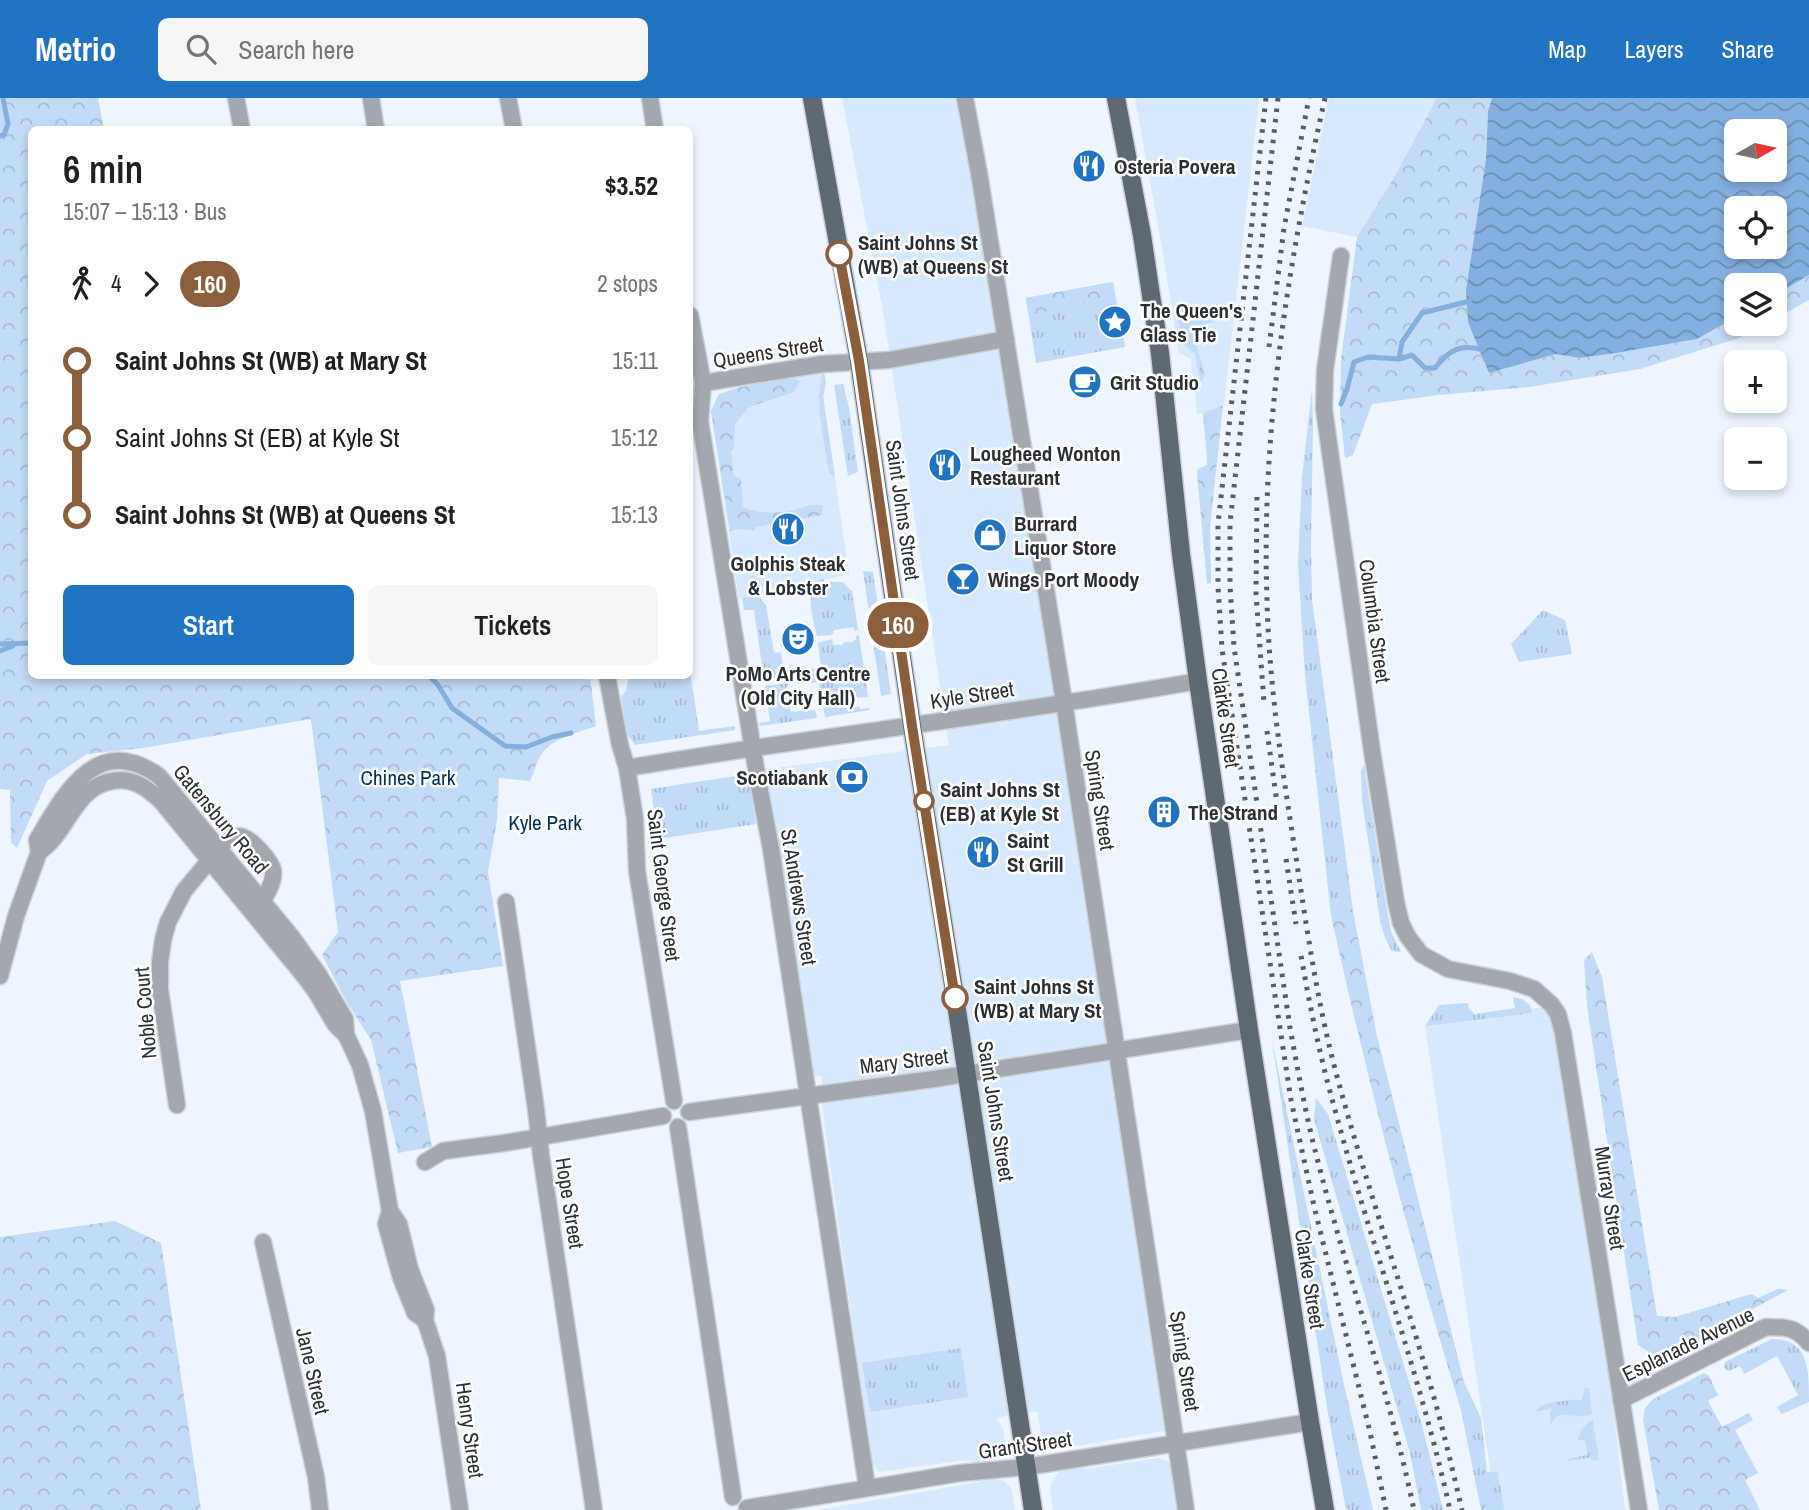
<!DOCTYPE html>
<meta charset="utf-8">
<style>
body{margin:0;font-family:"Archivo Narrow",sans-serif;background:#f6f6f6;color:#202124;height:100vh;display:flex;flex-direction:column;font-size:26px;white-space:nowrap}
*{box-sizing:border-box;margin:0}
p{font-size:23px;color:#757577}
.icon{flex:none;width:38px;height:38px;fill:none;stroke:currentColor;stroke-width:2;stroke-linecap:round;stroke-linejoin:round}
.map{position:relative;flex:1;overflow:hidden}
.sheet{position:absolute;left:28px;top:28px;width:665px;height:553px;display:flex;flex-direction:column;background:#fff;border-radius:10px;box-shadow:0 4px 10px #0003}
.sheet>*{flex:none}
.badge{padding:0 14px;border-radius:23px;font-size:24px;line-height:46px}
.needle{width:46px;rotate:81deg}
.fabs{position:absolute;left:1724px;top:21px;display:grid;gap:14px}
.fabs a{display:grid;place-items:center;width:63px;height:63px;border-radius:10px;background:#fff;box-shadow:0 4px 10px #0003;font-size:35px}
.map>.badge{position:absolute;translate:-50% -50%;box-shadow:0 0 0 4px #fff}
.legs{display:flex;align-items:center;gap:10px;height:77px;padding:0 35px;font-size:23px}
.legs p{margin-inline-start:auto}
.summary{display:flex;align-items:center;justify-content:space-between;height:119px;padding:0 35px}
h1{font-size:38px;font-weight:600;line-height:52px}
.button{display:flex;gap:14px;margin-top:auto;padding:14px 35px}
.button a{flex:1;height:80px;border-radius:10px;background:#2174c2;color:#fff;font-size:28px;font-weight:600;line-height:80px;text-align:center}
.button a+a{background:#f6f6f6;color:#202124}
ul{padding:0 35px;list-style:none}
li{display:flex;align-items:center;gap:24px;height:77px;font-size:26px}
li i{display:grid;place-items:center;width:10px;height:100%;margin:0 9px;background:currentColor}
li i::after{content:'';width:18px;height:18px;margin:-9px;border:5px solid;border-radius:50%;background:#fff}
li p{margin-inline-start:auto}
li:first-child i{background:linear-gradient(#0000 50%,currentColor 0)}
li:last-child i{background:linear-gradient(currentColor 50%,#0000 0)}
header{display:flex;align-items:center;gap:42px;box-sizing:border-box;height:98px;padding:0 35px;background:#2174c2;color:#fff}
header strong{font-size:33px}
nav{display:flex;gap:38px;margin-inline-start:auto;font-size:24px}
.search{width:490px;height:63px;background:#f6f6f6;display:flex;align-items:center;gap:18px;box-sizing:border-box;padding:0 24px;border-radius:10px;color:#757577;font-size:26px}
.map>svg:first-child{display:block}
.built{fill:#d6e9fe}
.grass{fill:url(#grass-tufts)}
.forest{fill:url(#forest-crowns)}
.garden{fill:#c2dbf8}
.water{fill:url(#water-waves);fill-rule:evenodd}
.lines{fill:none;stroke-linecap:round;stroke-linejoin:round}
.stream{stroke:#84afde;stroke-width:5}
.minor-casing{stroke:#cad1da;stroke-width:19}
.major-casing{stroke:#cad1da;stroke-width:21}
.minor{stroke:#a2a8ae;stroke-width:16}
.major{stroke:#5f6974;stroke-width:18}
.rail{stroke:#575d63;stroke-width:5;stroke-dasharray:3.5 7;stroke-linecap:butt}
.line-1-casing{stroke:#fff;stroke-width:16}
.line-1{stroke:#8b5e3c;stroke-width:10}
.stop-1-dot{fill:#fff;stroke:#8b5e3c;stroke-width:3.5}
.labels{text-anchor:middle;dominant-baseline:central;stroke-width:5;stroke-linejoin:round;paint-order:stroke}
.poi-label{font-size:21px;font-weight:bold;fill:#2a2f34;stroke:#fff;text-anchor:start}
.stop-label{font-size:21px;font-weight:bold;fill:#2a2f34;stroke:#fff;text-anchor:start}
.street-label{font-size:21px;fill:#2a2f34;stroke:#fff}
.park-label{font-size:21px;fill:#002f5a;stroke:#fff}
</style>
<header>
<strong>Metrio</strong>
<div class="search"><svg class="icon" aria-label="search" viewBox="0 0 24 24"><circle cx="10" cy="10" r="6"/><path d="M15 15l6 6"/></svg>Search here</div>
<nav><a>Map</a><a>Layers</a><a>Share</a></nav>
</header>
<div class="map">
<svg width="1809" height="1412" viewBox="0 0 1809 1412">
<defs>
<pattern id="grass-tufts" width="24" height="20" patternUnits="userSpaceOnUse" patternTransform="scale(1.75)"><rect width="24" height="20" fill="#c2dbf8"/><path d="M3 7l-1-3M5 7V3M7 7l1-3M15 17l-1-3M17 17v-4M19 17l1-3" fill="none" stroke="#a7bcd5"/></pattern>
<pattern id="forest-crowns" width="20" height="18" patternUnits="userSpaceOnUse" patternTransform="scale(1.75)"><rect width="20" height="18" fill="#c2dbf8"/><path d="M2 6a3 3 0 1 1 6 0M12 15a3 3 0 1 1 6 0" fill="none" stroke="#a7bcd5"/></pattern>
<pattern id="water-waves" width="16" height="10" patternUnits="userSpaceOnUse" patternTransform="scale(1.75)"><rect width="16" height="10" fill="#84afde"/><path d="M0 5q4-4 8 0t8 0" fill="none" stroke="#6c8fb5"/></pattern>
</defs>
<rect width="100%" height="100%" fill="#edf5fe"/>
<!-- built -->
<g class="built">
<polygon points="842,0 961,0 1064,606 1169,1332 1060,1351 1048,1347 1042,1341 1037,1313 996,1320 1003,1330 1005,1345 1000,1358 992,1362 978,1365 965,1362 879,1374 872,1364 822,1009 822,979 805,976 757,677 769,671 949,647 883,213"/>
<polygon points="1135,0 1259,0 1224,306 1203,315 1197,316 1191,261 1179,255 1178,251 1165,167"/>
<polygon points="1329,0 1437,0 1393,81 1357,139 1302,128"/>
<polygon points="824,275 825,289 823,299 849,476 739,501 711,313 719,296 741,289"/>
<polygon points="1550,908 1611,1291 1625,1412 1496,1412 1425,928"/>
<polygon points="1159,1360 1169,1364 1174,1371 1181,1412 1053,1412 1050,1390 1051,1385 1059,1374 1064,1372 1078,1369 1085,1371"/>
<polygon points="995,1381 1004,1383 1011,1390 1015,1412 819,1412"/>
</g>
<!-- grass -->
<g class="grass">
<polygon points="1113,184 1125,249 1036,265 1026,200"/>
<polygon points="1184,207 1187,208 1189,217 1218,213 1219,220 1214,224 1193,229 1198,253 1205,275 1203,282 1200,283 1195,256 1185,247 1181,241 1177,209"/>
<polygon points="843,286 849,309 858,374 848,378 834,287"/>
<polygon points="1312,291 1313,325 1311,447 1312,501 1353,813 1346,805 1337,802 1331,818 1305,577 1298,466 1302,379"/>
<polygon points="863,473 873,474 891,596 881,598"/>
<path d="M823,481L825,484H843L850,492H852L858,532L855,533L853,529L834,532L832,537L817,538C813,520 805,498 817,482Z"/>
<polygon points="758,498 766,507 774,555 781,554 783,570 775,571 777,580 764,582 754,512 744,512 742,500"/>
<polygon points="1543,512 1565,522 1572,556 1519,564 1511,546"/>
<polygon points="859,537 868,599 855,600 856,609 860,609 860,611 869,610 870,612 825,619 819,584 811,585 809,572 821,569 818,545 832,541 833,547 842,547 844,544 852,544 856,541 856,538"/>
<polygon points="690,572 699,633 735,628 735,632 635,647 627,636 621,598 626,593 629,578 690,578"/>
<polygon points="788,585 788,588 787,589 791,614 815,612 817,620 760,628 759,625 770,623 765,588"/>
<polygon points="1364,667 1388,818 1392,836 1401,854 1392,853 1385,840 1380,823 1362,702 1361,673"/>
<polygon points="748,676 756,726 658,741 651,691"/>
<polygon points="1513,899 1522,901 1530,907 1532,915 1425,928 1439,907 1468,905 1469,911 1475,916 1515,910"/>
<polygon points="1272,943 1345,1291 1373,1412 1346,1412 1328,1316"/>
<polygon points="1316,1000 1328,1016 1422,1327 1443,1412 1421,1412 1410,1355 1314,1021"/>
<path d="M1772,1241C1809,1241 1809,1271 1809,1304L1782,1316L1777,1309L1798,1297L1777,1258L1744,1276L1740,1268L1729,1273L1724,1270L1725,1264Z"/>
<polygon points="961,1250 968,1299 870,1314 862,1265"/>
<polygon points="1464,1284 1481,1320 1487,1374 1498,1374 1504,1412 1481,1412 1461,1312"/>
<path d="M1585,1290H1589L1592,1316C1588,1317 1583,1318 1579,1318C1564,1318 1560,1312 1550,1327V1315L1552,1311L1536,1313C1546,1301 1568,1303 1582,1302Z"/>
<path d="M1593,1322L1599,1362L1593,1363L1590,1360L1568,1363L1567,1361L1588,1357L1585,1342H1578C1580,1332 1584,1326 1593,1322Z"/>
</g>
<!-- forest -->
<g class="forest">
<path d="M0,0H98L104,31L32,32V578H590L596,628C578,635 553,639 541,657C536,664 534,675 530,683L499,680L497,722L488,774L503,868L400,883L432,1049L398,1055L371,942L346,903L322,857L338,834L311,621L143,650L87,656L47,683L17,750L11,744L10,692L0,691Z"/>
<polygon points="1437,0 1492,0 1488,13 1486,61 1489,275 1556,256 1580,260 1616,255 1697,241 1736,219 1736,226 1765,226 1739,240 1640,271 1529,289 1439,297 1372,306 1353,357 1345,360 1340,315 1341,262 1357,139 1393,81"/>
<polygon points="1809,177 1809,202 1775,221 1774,197"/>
<path d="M1107,185C1117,199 1118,202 1109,216L1102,217L1087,203L1058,212L1045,214L1039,220L1029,221L1026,200Z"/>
<path d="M789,280L800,283L794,294L749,309L735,326L734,350L731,354L734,378L741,381L743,409C757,415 773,416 789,413C801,411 811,404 823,408L822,417L755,429V433L738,431L730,433L711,313L719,296L741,289Z"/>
<polygon points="1223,307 1210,430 1211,485 1207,486 1197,375 1198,371 1207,367 1207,362 1203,315"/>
<path d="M1337,802L1346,805L1353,813L1377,938L1464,1284L1461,1312C1411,1149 1368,985 1331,818Z"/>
<polygon points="1592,854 1602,879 1657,1218 1675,1219 1751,1196 1758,1200 1778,1191 1788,1192 1661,1261 1638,1247 1587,908 1584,862"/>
<polygon points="115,1123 161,1145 201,1412 0,1412 0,1139"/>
<polygon points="1704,1275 1709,1278 1718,1297 1708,1303 1722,1329 1749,1315 1753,1322 1735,1332 1758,1375 1745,1382 1760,1412 1659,1412 1643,1322 1645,1310 1653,1301"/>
</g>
<!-- garden -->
<polygon class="garden" points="824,275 826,284 823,299 835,379 829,375 820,320 819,297 822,276"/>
<!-- water -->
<path class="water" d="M1492,0H1809V177L1775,197L1774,187H1736V219L1697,241L1616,255L1580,260L1556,256L1489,275L1468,224L1466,193L1486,61L1488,13ZM1736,33H1774V72H1736ZM1736,110H1774V149H1736Z"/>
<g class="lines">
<!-- stream -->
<g class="stream">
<polyline points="0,38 4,37 8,26 3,0"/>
<path d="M1399,261L1412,257L1425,270H1435C1449,252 1461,245 1483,252"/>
<polyline points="1341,306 1347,291 1354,264 1368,259 1399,261 1402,244 1422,215 1470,203"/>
<polyline points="0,546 32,545"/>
<polyline points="0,553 13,548"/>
<polyline points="429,578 438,587 452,610 505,648 526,649 552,639 571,635"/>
</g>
<defs>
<g id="minor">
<polyline points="236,0 242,32"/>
<polyline points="371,0 376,32"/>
<polyline points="508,0 514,32"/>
<polyline points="650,0 655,32"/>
<polyline points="965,0 979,75 1064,604 1186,1412"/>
<polyline points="1341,158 1325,272 1324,311 1372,653 1396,804 1401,825 1408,839 1421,856 1448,871 1510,883 1534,891 1551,906 1558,916 1563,935 1639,1412"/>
<polyline points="690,217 703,285 700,323 757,677 771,751 867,1389"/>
<polyline points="703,285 822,266 889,262 1006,241"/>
<polyline points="607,578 620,647 627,670 635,721 637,773 674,1003"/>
<path d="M627,670C817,638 1008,617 1198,583"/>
<path d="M39,754C68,735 74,689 112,683C133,679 147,690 161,703L305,879L316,894L335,926L346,937L360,967L373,1013L390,1113L399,1126L410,1171L426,1212L425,1222L437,1258L460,1412"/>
<polyline points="506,804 536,1011 541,1057 594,1412"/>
<path d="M0,878L16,818L39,754L37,742C65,695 97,634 159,678L291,838L319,877L345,921L346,937"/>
<path d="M177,1007L160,892V864L163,842L168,824L184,793L227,741C232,739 237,737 243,739C252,742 271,763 273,772C275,783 267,795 262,804"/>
<polyline points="689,1014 934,981 1249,932"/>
<polyline points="678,1029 733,1399"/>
<polyline points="425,1064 443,1053 504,1045 663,1018"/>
<polyline points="390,1113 386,1126 401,1180 415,1215 425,1222"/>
<polyline points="263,1144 316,1379 320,1412"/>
<path d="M1621,1302L1766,1229C1786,1229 1796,1229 1809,1245"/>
<polyline points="747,1410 960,1375 1026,1369 1310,1324"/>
</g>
<g id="major">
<polyline points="812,0 859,263 912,628 955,899 1033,1412"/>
<polyline points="1116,0 1142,137 1152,204 1160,255 1181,456 1198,583 1249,932 1310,1324 1325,1412"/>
</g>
</defs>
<!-- minor casing -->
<use href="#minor" class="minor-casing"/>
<!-- major casing -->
<use href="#major" class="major-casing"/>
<!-- minor -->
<use href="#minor" class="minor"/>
<!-- major -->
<use href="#major" class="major"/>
<!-- rail -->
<g class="rail">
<polyline points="1266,0 1218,426 1218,489 1222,551 1291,1002 1314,1108 1370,1334 1386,1412"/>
<path d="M1278,0L1230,425V488L1234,549L1290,930C1298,972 1305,1014 1316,1056C1346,1175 1389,1291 1414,1412"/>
<path d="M1325,0C1288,165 1261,333 1267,502C1269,586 1282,670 1295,753C1306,825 1316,897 1334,967C1361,1070 1396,1170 1426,1272C1440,1318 1451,1365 1462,1412"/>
<polyline points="1269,249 1284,130 1309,0"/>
<polyline points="1257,399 1256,496 1264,605"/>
<polyline points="1267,633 1277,705"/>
<polyline points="1286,761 1296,826"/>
<path d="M1301,858C1310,908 1320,959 1334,1008C1370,1144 1420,1275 1450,1412"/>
</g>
</g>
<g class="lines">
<defs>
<polyline id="line-1" points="839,156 859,263 912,628 955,900"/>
</defs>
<!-- line-1 casing -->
<use href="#line-1" class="line-1-casing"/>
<!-- line-1 -->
<use href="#line-1" class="line-1"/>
</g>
<!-- icons -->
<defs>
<symbol id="restaurant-disc" viewBox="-11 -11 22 22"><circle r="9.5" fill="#2174c2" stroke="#fff"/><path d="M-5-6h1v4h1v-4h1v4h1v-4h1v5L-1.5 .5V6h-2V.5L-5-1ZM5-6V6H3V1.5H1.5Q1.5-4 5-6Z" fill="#fff"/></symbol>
<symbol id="sight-disc" viewBox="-11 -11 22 22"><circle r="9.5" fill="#2174c2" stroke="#fff"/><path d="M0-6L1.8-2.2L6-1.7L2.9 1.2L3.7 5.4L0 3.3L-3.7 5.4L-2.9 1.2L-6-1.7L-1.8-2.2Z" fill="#fff"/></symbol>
<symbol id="cafe-disc" viewBox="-11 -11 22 22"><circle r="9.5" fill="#2174c2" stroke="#fff"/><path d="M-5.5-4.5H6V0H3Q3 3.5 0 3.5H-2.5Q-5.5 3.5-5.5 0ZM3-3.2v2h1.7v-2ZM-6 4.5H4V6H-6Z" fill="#fff"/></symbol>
<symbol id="shop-disc" viewBox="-11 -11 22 22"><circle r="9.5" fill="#2174c2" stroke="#fff"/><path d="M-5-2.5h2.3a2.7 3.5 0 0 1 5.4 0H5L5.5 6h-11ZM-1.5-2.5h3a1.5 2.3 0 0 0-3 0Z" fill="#fff"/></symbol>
<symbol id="bar-disc" viewBox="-11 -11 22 22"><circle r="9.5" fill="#2174c2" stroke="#fff"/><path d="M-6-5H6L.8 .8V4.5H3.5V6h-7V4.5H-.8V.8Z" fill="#fff"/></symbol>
<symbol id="theatre-disc" viewBox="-11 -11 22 22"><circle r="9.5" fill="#2174c2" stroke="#fff"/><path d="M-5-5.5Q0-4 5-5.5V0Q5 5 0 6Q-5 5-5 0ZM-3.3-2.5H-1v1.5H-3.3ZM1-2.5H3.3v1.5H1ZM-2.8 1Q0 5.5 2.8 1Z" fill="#fff"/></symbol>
<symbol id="bank-disc" viewBox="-11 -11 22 22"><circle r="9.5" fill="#2174c2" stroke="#fff"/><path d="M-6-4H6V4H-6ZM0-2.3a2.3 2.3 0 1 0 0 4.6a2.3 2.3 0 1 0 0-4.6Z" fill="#fff"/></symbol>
<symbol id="building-disc" viewBox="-11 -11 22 22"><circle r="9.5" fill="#2174c2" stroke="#fff"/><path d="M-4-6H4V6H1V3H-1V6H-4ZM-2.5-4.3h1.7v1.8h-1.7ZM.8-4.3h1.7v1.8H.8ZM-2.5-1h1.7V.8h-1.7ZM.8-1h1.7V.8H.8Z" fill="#fff"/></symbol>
</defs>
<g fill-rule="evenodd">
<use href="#restaurant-disc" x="1070" y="49" width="38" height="38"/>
<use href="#sight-disc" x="1096" y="205" width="38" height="38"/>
<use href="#cafe-disc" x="1066" y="265" width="38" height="38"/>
<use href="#restaurant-disc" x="926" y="348" width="38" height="38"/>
<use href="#restaurant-disc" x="769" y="412" width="38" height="38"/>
<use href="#shop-disc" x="971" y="418" width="38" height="38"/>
<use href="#bar-disc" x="944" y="462" width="38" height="38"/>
<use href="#theatre-disc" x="779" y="522" width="38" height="38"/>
<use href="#bank-disc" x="833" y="660" width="38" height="38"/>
<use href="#building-disc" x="1145" y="695" width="38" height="38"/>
<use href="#restaurant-disc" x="964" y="735" width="38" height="38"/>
</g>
<!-- markers -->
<g class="stop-1-dot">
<circle cx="839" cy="156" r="12"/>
<circle cx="924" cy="703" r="9"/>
<circle cx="955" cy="900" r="12"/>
</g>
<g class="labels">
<!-- poi labels -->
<g class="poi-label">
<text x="1114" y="68">Osteria Povera</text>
<text x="1140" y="212">The Queen's<tspan x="1140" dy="24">Glass Tie</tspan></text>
<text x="1110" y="284">Grit Studio</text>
<text x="970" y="355">Lougheed Wonton<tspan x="970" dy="24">Restaurant</tspan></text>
<text x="1014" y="425">Burrard<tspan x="1014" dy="24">Liquor Store</tspan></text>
<text x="788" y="465" text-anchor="middle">Golphis Steak<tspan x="788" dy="24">&amp; Lobster</tspan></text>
<text x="988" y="481">Wings Port Moody</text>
<text x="798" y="575" text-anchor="middle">PoMo Arts Centre<tspan x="798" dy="24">(Old City Hall)</tspan></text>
<text x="828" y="679" text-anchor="end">Scotiabank</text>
<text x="1188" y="714">The Strand</text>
<text x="1007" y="742">Saint<tspan x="1007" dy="24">St Grill</tspan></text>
</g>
<!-- stop labels -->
<g class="stop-label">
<text x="858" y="144">Saint Johns St<tspan x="858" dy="24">(WB) at Queens St</tspan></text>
<text x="940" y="691">Saint Johns St<tspan x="940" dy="24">(EB) at Kyle St</tspan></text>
<text x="974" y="888">Saint Johns St<tspan x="974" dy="24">(WB) at Mary St</tspan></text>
</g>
<!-- street labels -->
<g class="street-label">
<text transform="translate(768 254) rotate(-9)">Queens Street</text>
<text transform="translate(903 412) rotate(82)">Saint Johns Street</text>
<text transform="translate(1375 523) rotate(82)">Columbia Street</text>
<text transform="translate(972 597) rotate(-9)">Kyle Street</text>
<text transform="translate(1226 620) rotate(82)">Clarke Street</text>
<text transform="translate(1100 702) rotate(81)">Spring Street</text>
<text transform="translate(221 721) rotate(50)">Gatensbury Road</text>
<text transform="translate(664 787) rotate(83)">Saint George Street</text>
<text transform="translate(799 799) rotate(81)">St Andrews Street</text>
<text transform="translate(145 915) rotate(-95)">Noble Court</text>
<text transform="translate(904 963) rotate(-7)">Mary Street</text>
<text transform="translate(996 1013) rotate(81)">Saint Johns Street</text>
<text transform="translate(1610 1100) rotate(81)">Murray Street</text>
<text transform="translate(570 1105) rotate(81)">Hope Street</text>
<text transform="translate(1310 1181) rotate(81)">Clarke Street</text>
<text transform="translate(1688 1246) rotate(-26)">Esplanade Avenue</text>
<text transform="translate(1185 1263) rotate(81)">Spring Street</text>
<text transform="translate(313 1273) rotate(77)">Jane Street</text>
<text transform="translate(470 1332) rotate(82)">Henry Street</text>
<text transform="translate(1025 1347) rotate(-8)">Grant Street</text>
</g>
<!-- park labels -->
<g class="park-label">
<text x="408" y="679">Chines Park</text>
<text x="545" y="724">Kyle Park</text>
</g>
</g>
</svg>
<div class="fabs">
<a><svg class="needle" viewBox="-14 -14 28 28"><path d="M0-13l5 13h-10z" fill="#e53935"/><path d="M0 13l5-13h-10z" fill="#757577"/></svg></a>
<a><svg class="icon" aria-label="locate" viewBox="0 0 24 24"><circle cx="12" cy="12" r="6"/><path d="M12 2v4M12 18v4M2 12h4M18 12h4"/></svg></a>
<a><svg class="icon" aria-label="layers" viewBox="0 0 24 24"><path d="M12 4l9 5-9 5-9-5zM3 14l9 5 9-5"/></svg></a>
<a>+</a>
<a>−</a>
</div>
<b class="badge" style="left:898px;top:527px;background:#8b5e3c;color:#fff">160</b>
<section class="sheet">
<div class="summary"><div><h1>6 min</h1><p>15:07 – 15:13 · Bus</p></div><b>$3.52</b></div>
<div class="legs"><svg class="icon" aria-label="walk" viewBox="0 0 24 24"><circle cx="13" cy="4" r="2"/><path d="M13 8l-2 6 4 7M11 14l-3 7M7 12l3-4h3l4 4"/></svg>4<svg class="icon" aria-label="forward" viewBox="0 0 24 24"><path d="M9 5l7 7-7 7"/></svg><b class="badge" style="background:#8b5e3c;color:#fff">160</b><p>2 stops</p></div>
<ul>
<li><i style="color:#8b5e3c"></i><b>Saint Johns St (WB) at Mary St</b><p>15:11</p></li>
<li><i style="color:#8b5e3c"></i><span>Saint Johns St (EB) at Kyle St</span><p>15:12</p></li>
<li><i style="color:#8b5e3c"></i><b>Saint Johns St (WB) at Queens St</b><p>15:13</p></li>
</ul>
<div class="button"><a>Start</a><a>Tickets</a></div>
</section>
</div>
